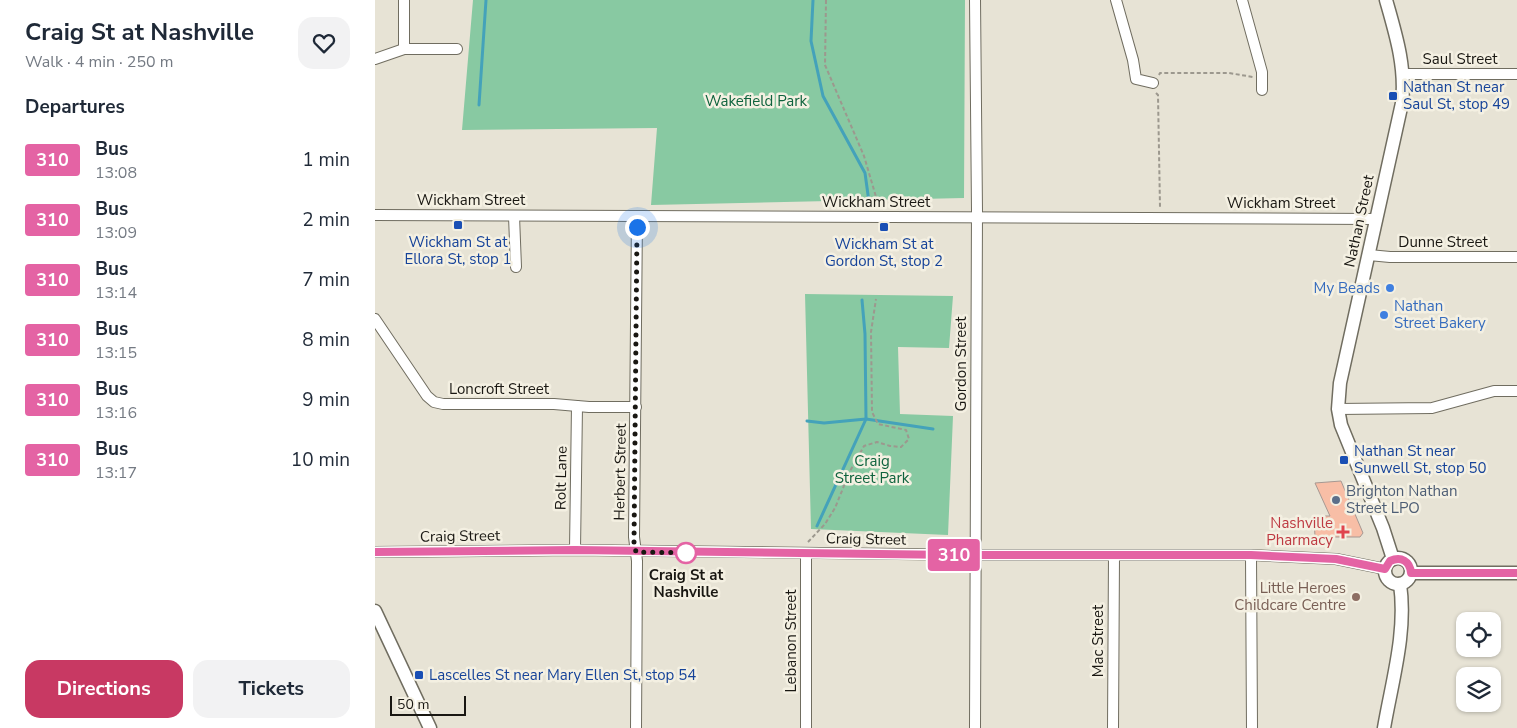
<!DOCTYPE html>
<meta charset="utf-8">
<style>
body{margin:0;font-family:"Nunito Sans",sans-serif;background:#f2f2f3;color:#1f2937;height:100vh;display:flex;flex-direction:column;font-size:19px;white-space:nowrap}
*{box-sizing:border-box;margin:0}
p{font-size:16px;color:#747a83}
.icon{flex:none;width:28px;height:28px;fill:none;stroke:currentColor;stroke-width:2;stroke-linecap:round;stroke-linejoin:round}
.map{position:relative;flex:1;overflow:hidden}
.details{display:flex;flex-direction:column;background:#fff;width:375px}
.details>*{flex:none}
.badge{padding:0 10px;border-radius:4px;font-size:18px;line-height:32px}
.fabs{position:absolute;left:1081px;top:612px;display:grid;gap:10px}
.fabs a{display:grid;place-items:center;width:45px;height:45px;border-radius:10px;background:#fff;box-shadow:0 1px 4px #0004;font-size:25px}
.scale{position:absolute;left:15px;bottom:12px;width:76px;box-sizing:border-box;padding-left:5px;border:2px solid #191712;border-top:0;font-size:14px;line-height:18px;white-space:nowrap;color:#191712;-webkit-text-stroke:4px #f4f0e2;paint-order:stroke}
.you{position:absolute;width:25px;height:25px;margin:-12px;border:4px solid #fff;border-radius:50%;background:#1a73e8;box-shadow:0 0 0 8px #1a73e833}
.map>.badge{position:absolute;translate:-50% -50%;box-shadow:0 0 0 2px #fff}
h2{padding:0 25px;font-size:19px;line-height:45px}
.round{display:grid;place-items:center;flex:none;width:52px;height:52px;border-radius:15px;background:#f2f2f3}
.head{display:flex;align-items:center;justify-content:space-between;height:85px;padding:0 25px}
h1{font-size:24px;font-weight:700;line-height:38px}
.button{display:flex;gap:10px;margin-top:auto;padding:10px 25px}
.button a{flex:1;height:58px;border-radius:15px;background:#c83963;color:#fff;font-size:20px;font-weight:700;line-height:58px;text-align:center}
.button a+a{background:#f2f2f3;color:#1f2937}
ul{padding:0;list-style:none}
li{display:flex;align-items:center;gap:15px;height:60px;padding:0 25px}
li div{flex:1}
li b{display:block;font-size:19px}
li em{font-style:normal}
li .badge{min-width:55px;font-weight:700;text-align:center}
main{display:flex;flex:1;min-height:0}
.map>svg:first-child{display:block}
.green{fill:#88c9a2}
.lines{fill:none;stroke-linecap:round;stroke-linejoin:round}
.stream{stroke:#44a2ba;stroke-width:3}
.building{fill:#f8bea6;stroke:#a69892}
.minor-casing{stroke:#706d60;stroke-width:12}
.tertiary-casing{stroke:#706d60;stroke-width:15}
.path{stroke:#9c988e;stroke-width:2;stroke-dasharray:4 2.5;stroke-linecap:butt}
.minor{stroke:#fff;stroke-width:10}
.tertiary{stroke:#fff;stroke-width:12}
.line-casing{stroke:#fff;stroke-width:11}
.line{stroke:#e463a4;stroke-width:8}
.walk{stroke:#191712;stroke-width:5;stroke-dasharray:0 9}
.transit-dot{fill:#1a4fb4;stroke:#f4f0e2;stroke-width:2}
.shop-dot{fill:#3f7fe0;stroke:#f4f0e2;stroke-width:2}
.service-dot{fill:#5c6f8a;stroke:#f4f0e2;stroke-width:2}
.health-dot{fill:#e0444e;stroke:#f4f0e2;stroke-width:2}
.stop-dot{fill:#fff;stroke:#e463a4;stroke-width:2.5}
.education-dot{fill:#8d6e63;stroke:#f4f0e2;stroke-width:2}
.labels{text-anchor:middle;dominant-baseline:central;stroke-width:5;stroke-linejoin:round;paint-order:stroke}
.street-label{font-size:15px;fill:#191712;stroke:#f4f0e2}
.transit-label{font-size:15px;fill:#164399;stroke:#f4f0e2;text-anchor:start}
.park-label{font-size:15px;fill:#0e633d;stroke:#f4f0e2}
.shop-label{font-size:15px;fill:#366cbe;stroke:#f4f0e2;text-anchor:end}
.service-label{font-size:15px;fill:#4e5e75;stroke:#f4f0e2;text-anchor:start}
.health-label{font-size:15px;fill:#be3a42;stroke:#f4f0e2;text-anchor:end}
.stop-label{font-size:15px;font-weight:bold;fill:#191712;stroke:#f4f0e2}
.education-label{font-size:15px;fill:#785e54;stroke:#f4f0e2;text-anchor:end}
</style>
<main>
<section class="details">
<div class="head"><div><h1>Craig St at Nashville</h1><p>Walk · 4 min · 250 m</p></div><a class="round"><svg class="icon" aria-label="heart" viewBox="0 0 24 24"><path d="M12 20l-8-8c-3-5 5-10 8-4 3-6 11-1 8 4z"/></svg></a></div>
<h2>Departures</h2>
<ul>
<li><span class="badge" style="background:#e463a4;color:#fff">310</span><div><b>Bus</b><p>13:08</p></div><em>1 min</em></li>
<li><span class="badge" style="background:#e463a4;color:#fff">310</span><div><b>Bus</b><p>13:09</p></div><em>2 min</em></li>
<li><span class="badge" style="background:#e463a4;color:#fff">310</span><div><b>Bus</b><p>13:14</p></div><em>7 min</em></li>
<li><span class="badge" style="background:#e463a4;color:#fff">310</span><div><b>Bus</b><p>13:15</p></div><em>8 min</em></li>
<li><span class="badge" style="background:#e463a4;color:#fff">310</span><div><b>Bus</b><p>13:16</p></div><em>9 min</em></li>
<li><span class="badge" style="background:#e463a4;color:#fff">310</span><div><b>Bus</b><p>13:17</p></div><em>10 min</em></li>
</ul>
<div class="button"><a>Directions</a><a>Tickets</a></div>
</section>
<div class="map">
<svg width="1142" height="728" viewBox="0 0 1142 728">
<rect width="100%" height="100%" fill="#e7e3d5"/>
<!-- green -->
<g class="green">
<polygon points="98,0 590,0 589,198 276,205 282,128 87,130"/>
<polygon points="430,294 578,296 574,348 523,347 525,414 578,416 573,535 436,529"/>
</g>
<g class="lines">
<!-- stream -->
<g class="stream">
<polyline points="438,0 436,41 448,96 490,173 494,202"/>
<polyline points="104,105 111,0"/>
<polyline points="432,421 449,423 491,419 558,429"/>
<polyline points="442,526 491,419 490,334 487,300"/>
</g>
</g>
<!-- building -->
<polygon class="building" points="966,481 988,533 985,537 940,537 939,516 955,516 940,483"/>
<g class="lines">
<defs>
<g id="minor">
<polyline points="741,0 758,60 761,79 778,83"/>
<polyline points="867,0 887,72 887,90"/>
<polyline points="29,49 29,0"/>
<polyline points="0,59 29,49 82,49"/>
<polyline points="1029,74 1142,74"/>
<polyline points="0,215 1001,219"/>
<polyline points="139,216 141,267"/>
<polyline points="994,255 1015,257 1142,257"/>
<polyline points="0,319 52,396 59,402 68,404 179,404 214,407 261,407"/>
<polyline points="963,409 1057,408 1119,391 1142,391"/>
<polyline points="200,550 202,406"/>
<polyline points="0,552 200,550 600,555 876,555 961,559 1010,569"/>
<polyline points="876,555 877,728"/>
<polyline points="261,728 262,561 259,537 262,216"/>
<polyline points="431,728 431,553"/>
<polyline points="600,728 602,211 600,0"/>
<polyline points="738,728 739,555"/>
</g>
<g id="tertiary">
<path d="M1011,0C1021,35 1031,67 1027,103L965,383L963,409L966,425L1008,528L1018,559"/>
<circle cx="1023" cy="571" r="13"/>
<polyline points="1036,573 1142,573"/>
<polyline points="0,611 55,728"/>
<path d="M1009,728C1017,681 1032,632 1025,584"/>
</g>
</defs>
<!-- minor casing -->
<use href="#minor" class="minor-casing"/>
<!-- tertiary casing -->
<use href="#tertiary" class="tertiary-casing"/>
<!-- path -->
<g class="path">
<polyline points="451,0 450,65 489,156 504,207"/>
<polyline points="784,75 785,73 854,73 878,77"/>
<polyline points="781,93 783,95 785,207"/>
<polyline points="433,542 450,524 460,508 475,471 489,446 502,442 515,446 526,447 534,439 531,430 503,424 497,412 496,332 501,299"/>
</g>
<!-- minor -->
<use href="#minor" class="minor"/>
<!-- tertiary -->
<use href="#tertiary" class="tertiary"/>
</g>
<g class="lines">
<defs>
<path id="line" d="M0,552L200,550L582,555H876L961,559L1010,569L1015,561C1026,556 1035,561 1036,573H1142"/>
</defs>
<!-- line casing -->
<use href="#line" class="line-casing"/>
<!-- line -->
<use href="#line" class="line"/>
<!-- walk -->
<polyline class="walk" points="262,227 259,543 261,552 318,553 311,553"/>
</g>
<!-- markers -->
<g class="transit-dot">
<rect x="1013" y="91" width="10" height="10" rx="2.5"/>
<rect x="78" y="220" width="10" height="10" rx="2.5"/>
<rect x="504" y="222" width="10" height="10" rx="2.5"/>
<rect x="964" y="455" width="10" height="10" rx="2.5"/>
<rect x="39" y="670" width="10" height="10" rx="2.5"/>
</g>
<g class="shop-dot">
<circle cx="1015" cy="288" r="5"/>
<circle cx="1009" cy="315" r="5"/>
</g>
<circle class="service-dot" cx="961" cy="500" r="5"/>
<path class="health-dot" d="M965.5 524.5h5v5h5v5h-5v5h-5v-5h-5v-5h5z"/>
<circle class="stop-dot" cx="311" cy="553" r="10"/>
<circle class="education-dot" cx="981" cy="597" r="5"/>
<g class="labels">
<!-- street labels -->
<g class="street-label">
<text x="1085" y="59">Saul Street</text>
<text x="96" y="200">Wickham Street</text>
<text x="501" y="202">Wickham Street</text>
<text x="906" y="203">Wickham Street</text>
<text transform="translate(984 221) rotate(-78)">Nathan Street</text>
<text x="1068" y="242">Dunne Street</text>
<text transform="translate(586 364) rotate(-90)">Gordon Street</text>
<text x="124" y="389">Loncroft Street</text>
<text transform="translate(245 472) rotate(-89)">Herbert Street</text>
<text transform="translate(186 478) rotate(-89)">Rolt Lane</text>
<text transform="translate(85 536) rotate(-1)">Craig Street</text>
<text transform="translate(491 539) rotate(1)">Craig Street</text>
<text transform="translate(416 641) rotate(-90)">Lebanon Street</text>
<text transform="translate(723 641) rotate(-90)">Mac Street</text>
</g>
<!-- transit labels -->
<g class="transit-label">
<text x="1028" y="87">Nathan St near<tspan x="1028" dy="17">Saul St, stop 49</tspan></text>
<text x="83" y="242" text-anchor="middle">Wickham St at<tspan x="83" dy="17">Ellora St, stop 1</tspan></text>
<text x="509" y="244" text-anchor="middle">Wickham St at<tspan x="509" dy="17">Gordon St, stop 2</tspan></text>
<text x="979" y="451">Nathan St near<tspan x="979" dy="17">Sunwell St, stop 50</tspan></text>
<text x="54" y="675">Lascelles St near Mary Ellen St, stop 54</text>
</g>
<!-- park labels -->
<g class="park-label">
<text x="381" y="101">Wakefield Park</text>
<text x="497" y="461">Craig<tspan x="497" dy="17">Street Park</tspan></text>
</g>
<!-- shop labels -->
<g class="shop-label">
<text x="1005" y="288">My Beads</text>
<text x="1019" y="306" text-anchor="start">Nathan<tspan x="1019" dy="17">Street Bakery</tspan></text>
</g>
<!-- service labels -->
<g class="service-label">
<text x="971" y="491">Brighton Nathan<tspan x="971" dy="17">Street LPO</tspan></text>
</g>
<!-- health labels -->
<g class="health-label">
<text x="958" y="523">Nashville<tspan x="958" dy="17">Pharmacy</tspan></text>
</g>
<!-- stop labels -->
<g class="stop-label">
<text x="311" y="575">Craig St at<tspan x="311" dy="17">Nashville</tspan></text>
</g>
<!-- education labels -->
<g class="education-label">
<text x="971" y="588">Little Heroes<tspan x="971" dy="17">Childcare Centre</tspan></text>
</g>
</g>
</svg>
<div class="fabs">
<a><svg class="icon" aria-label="locate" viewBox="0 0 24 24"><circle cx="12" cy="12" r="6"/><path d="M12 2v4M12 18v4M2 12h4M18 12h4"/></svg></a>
<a><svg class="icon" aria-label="layers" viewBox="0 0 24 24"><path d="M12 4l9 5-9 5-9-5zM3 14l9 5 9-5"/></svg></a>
</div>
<div class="scale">50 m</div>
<div class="you" style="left:262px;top:227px"></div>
<b class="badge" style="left:579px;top:555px;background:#e463a4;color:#fff">310</b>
</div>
</main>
